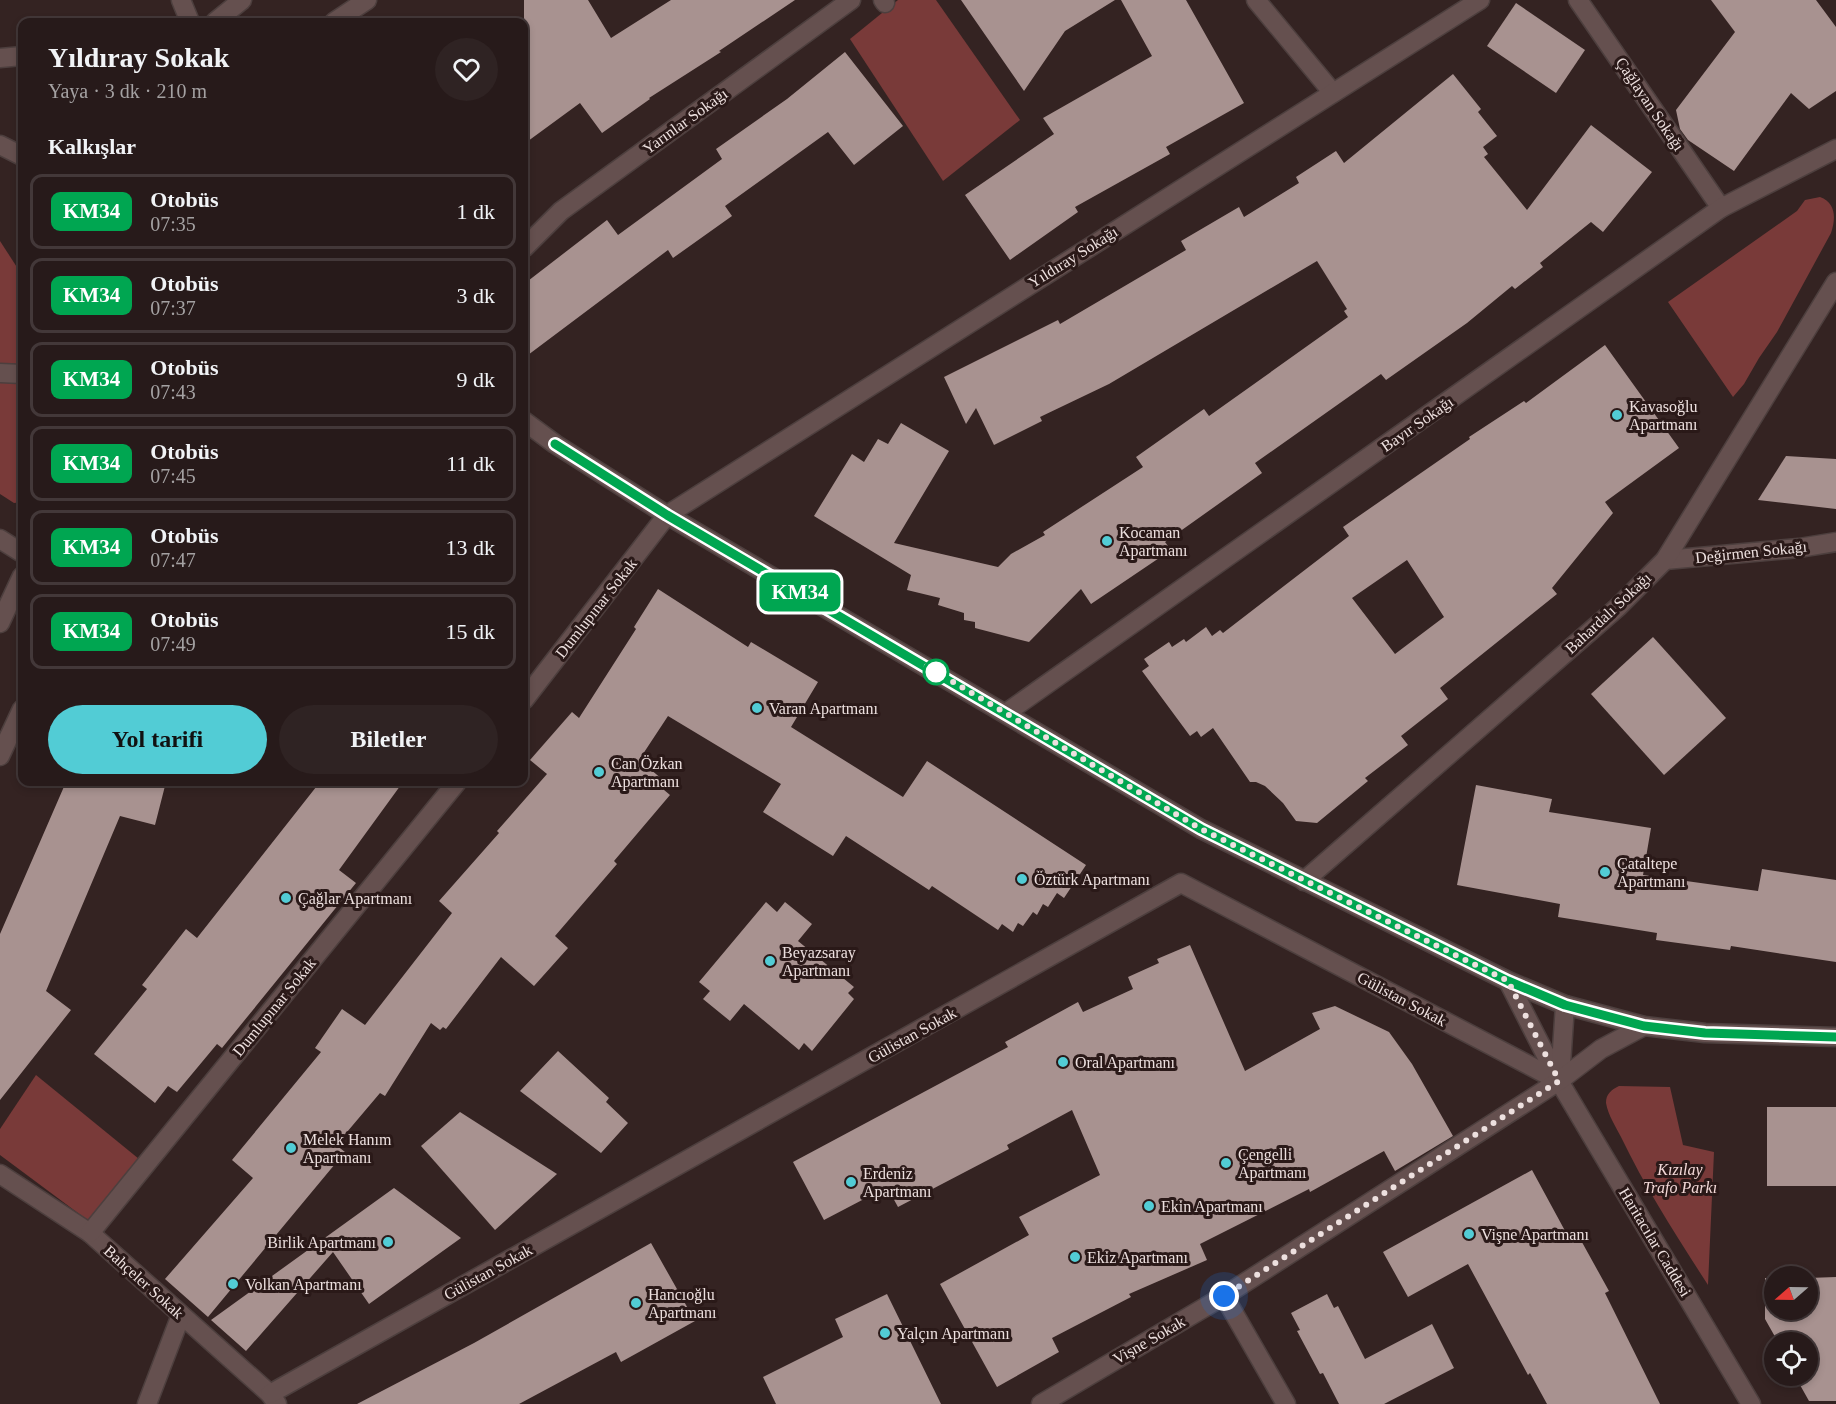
<!DOCTYPE html>
<html lang="tr">
<meta charset="utf-8">
<style>
body{margin:0;font-family:"Times New Roman",serif;background:#2f2323;color:#f1f3f6;height:100vh;display:flex;flex-direction:column;font-size:22px;white-space:nowrap}
*{box-sizing:border-box;margin:0}
p{font-size:20px;color:#a4a1a2}
.icon{flex:none;width:33px;height:33px;fill:none;stroke:currentColor;stroke-width:2;stroke-linecap:round;stroke-linejoin:round}
.map{position:relative;flex:1;overflow:hidden}
.drawer{position:absolute;left:18px;top:18px;width:510px;height:768px;display:flex;flex-direction:column;background:#271a1a;border-radius:12px;box-shadow:0 3px 9px #0003,0 0 0 2px #433839}
.drawer>*{flex:none}
.badge{padding:0 12px;border-radius:9px;font-size:21px;line-height:39px}
.needle{width:39px;rotate:250deg}
.controls{position:absolute;left:1764px;top:1266px;display:grid;gap:12px}
.controls a{display:grid;place-items:center;width:54px;height:54px;border-radius:50%;background:#271a1a;box-shadow:0 3px 9px #0003,0 0 0 2px #433839;font-size:30px}
.you{position:absolute;width:30px;height:30px;margin:-15px;border:4px solid #fff;border-radius:50%;background:#1a73e8;box-shadow:0 0 0 9px #1a73e833}
.map>.badge{position:absolute;translate:-50% -50%;box-shadow:0 0 0 3px #fff}
h2{padding:0 30px;font-size:22px;line-height:54px}
.round{display:grid;place-items:center;flex:none;width:63px;height:63px;border-radius:32px;background:#2f2323}
.summary{display:flex;align-items:center;justify-content:space-between;height:102px;padding:0 30px}
h1{font-size:28px;font-weight:700;line-height:45px}
.cta{display:flex;gap:12px;margin-top:auto;padding:12px 30px}
.cta a{flex:1;height:69px;border-radius:36px;background:#52ccd5;color:#111;font-size:24px;font-weight:700;line-height:69px;text-align:center}
.cta a+a{background:#2f2323;color:#f1f3f6}
ul{padding:0;list-style:none}
li{display:flex;align-items:center;gap:18px;height:75px;margin:0 12px 9px;padding:0 18px;border:3px solid #433839;border-radius:12px}
li div{flex:1}
li b{display:block;font-size:22px}
li em{font-style:normal}
li .badge{min-width:66px;font-weight:700;text-align:center}
.map>svg:first-child{display:block}
.green{fill:#793a39}
.building{fill:#a89290;fill-rule:evenodd}
.lines{fill:none;stroke-linecap:round;stroke-linejoin:round}
.minor-casing{stroke:#4d3f3e;stroke-width:21}
.minor{stroke:#65504f;stroke-width:18}
.line-casing{stroke:#fff;stroke-width:14}
.line{stroke:#00a651;stroke-width:9}
.walk{stroke:#ede0df;stroke-width:6;stroke-dasharray:0 10.8}
.poi-dot{fill:#52ccd5;stroke:#2a1918;stroke-width:2}
.stop-dot{fill:#fff;stroke:#00a651;stroke-width:3}
.labels{text-anchor:middle;dominant-baseline:central;stroke-width:6;stroke-linejoin:round;paint-order:stroke}
.street-label{font-size:16px;fill:#ede0df;stroke:#2a1918}
.poi-label{font-size:16px;fill:#ede0df;stroke:#2a1918;text-anchor:start}
.park-label{font-size:16px;font-style:italic;fill:#f2d8d7;stroke:#2a1918}
</style>
<div class="map">
<svg width="1836" height="1404" viewBox="0 0 1836 1404">
<rect width="100%" height="100%" fill="#342322"/>
<!-- green -->
<g class="green">
<polygon points="898,0 936,0 1020,120 943,181 850,39"/>
<path d="M1820,197C1836,203 1836,218 1831,233L1777,332L1759,358L1744,384L1733,397L1668,302L1797,211L1805,200Z"/>
<polygon points="0,241 22,275 22,502 14,503 0,494"/>
<polygon points="36,1075 139,1159 90,1222 0,1155 0,1129"/>
<path d="M1619,1086L1670,1087L1683,1145L1714,1152L1708,1285C1677,1237 1646,1189 1621,1137C1616,1127 1608,1115 1606,1103C1606,1094 1611,1090 1619,1086Z"/>
</g>
<!-- building -->
<g class="building">
<polygon points="524,0 588,0 611,38 671,0 795,0 719,51 721,52 649,98 650,99 602,133 580,103 524,144"/>
<polygon points="961,0 1115,0 1065,31 1024,91"/>
<polygon points="1121,0 1186,0 1244,103 1166,147 1170,154 1075,207 1078,212 1010,260 965,195 1054,134 1043,118 1152,56"/>
<polygon points="1711,0 1816,0 1836,27 1836,91 1809,109 1791,93 1734,171 1688,140 1680,129 1676,110 1735,32"/>
<polygon points="1516,3 1585,50 1556,93 1487,46"/>
<polygon points="845,52 903,126 854,165 828,132 725,206 732,216 673,258 668,250 524,358 524,284 607,220 618,235 722,159 716,149 787,99"/>
<polygon points="1453,74 1481,109 1478,112 1497,136 1483,147 1488,154 1484,157 1527,210 1591,125 1652,172 1603,232 1591,222 1540,263 1543,267 1515,289 1512,286 1467,323 1386,380 1381,374 1255,463 1262,473 1165,542 1171,550 1091,604 1081,589 1029,642 975,628 975,622 964,620 964,613 938,605 940,598 907,590 911,575 814,516 852,454 864,462 878,439 888,444 901,423 949,451 894,543 998,567 1011,554 1045,535 1043,532 1143,467 1136,457 1204,409 1209,416 1348,317 1344,311 1347,309 1317,261 1109,384 1040,417 1042,421 994,445 976,408 966,424 944,377 1058,320 1060,324 1186,250 1181,241 1239,207 1244,217 1299,183 1296,177 1336,151 1344,163"/>
<path d="M1605,345L1679,448L1605,502L1613,513L1552,588L1557,594L1440,688L1448,699L1401,736L1408,745L1365,778L1368,781L1317,823L1296,821L1283,803L1265,786L1256,782H1250L1213,728L1201,737L1197,731L1190,736L1142,671L1149,666L1144,659L1169,642L1172,647L1184,639L1186,642L1206,627L1212,636L1220,630L1223,633L1349,536L1343,527L1470,439L1469,437L1524,401L1526,403ZM1407,560L1444,617L1395,654L1352,598Z"/>
<polygon points="1786,456 1836,459 1836,509 1758,500"/>
<polygon points="658,589 748,647 751,642 818,682 791,727 903,797 927,761 1086,865 1064,898 1057,893 1048,907 1043,904 1037,915 1033,912 1023,926 1018,923 1013,932 1002,924 998,930 932,886 929,890 846,836 833,856 763,812 781,784 668,716 639,760 662,779 657,784 670,795 614,861 617,864 555,936 568,948 534,986 501,957 446,1029 443,1027 440,1030 431,1023 385,1096 380,1093 336,1145 345,1152 208,1317 165,1279 253,1178 232,1160 321,1052 315,1048 342,1009 365,1025 452,913 439,901 499,833 497,831 547,774 530,760 572,712 579,718 636,629 634,627"/>
<polygon points="1653,637 1726,718 1664,775 1591,694"/>
<polygon points="66,782 166,782 155,825 120,816 46,991 71,1010 0,1100 0,934"/>
<polygon points="320,782 403,782 339,870 356,883 222,1048 217,1044 177,1092 168,1086 155,1103 94,1054 147,989 142,985 186,929 197,938"/>
<polygon points="1476,785 1552,799 1549,812 1651,828 1643,875 1758,891 1762,869 1836,880 1836,962 1731,946 1730,950 1656,940 1657,933 1558,917 1560,904 1457,885"/>
<polygon points="766,902 777,912 785,902 812,924 798,941 854,987 848,993 854,999 812,1051 804,1043 799,1050 744,1004 730,1021 703,999 710,991 699,982"/>
<polygon points="1190,945 1245,1071 1320,1029 1312,1013 1335,1006 1389,1032 1412,1064 1453,1136 1395,1171 1384,1151 1310,1192 1309,1189 1200,1244 1207,1260 1129,1294 1131,1297 1052,1338 1059,1352 997,1387 940,1284 1029,1235 1019,1217 1100,1175 1072,1110 1007,1145 1009,1149 898,1207 887,1187 824,1220 793,1162 1008,1047 1005,1042 1078,1002 1083,1012 1133,989 1128,977 1159,963 1157,959"/>
<polygon points="558,1051 609,1098 606,1102 628,1123 601,1153 520,1091"/>
<rect x="1767" y="1107" width="69" height="79"/>
<polygon points="460,1112 557,1174 495,1230 421,1146"/>
<polygon points="1532,1170 1570,1240 1578,1235 1609,1291 1605,1293 1660,1404 1547,1404 1530,1373 1528,1375 1468,1264 1408,1297 1383,1252"/>
<polygon points="394,1188 461,1238 369,1304 333,1252 246,1351 211,1320"/>
<polygon points="651,1243 695,1321 621,1362 616,1352 519,1404 357,1404 474,1343"/>
<polygon points="1836,1277 1836,1401 1809,1401 1795,1376 1808,1376 1808,1342 1778,1342 1765,1319 1765,1278 1774,1278 1774,1310 1808,1310 1808,1278"/>
<polygon points="887,1294 941,1404 776,1404 763,1377 843,1337 835,1319"/>
<polygon points="1327,1294 1334,1308 1338,1306 1365,1359 1432,1324 1454,1368 1384,1404 1339,1404 1323,1373 1320,1374 1297,1331 1300,1330 1291,1313"/>
</g>
<g class="lines">
<defs>
<g id="minor">
<polyline points="181,0 190,22"/>
<polyline points="883,0 885,3"/>
<polyline points="1256,0 1333,93"/>
<polyline points="1578,0 1721,208"/>
<polyline points="215,22 242,0"/>
<polyline points="334,22 367,0"/>
<polyline points="0,58 22,56"/>
<polyline points="0,145 22,156"/>
<polyline points="524,248 561,211 851,0"/>
<polyline points="0,373 22,374"/>
<polyline points="524,421 555,444 667,515 1201,829 1508,981 1565,1005 1644,1026 1705,1033 1836,1037"/>
<polyline points="0,539 22,553"/>
<polyline points="1665,560 1799,548 1836,542"/>
<polyline points="0,623 22,576"/>
<polyline points="524,700 667,515 1480,0"/>
<polyline points="1006,713 1721,208 1836,149"/>
<polyline points="0,756 22,709"/>
<polyline points="1304,881 1618,607 1665,560 1836,282"/>
<polyline points="1508,981 1559,1081 1751,1404"/>
<polyline points="1560,1079 1565,1005"/>
<polyline points="0,1174 90,1233 270,1394 277,1404"/>
<polyline points="90,1233 457,782"/>
<polyline points="1224,1296 1286,1404"/>
<polyline points="270,1394 1181,883 1559,1081"/>
<polyline points="147,1404 181,1315"/>
<polyline points="1041,1404 1224,1296 1559,1081 1601,1049 1644,1026"/>
</g>
</defs>
<!-- minor casing -->
<use href="#minor" class="minor-casing"/>
<!-- minor -->
<use href="#minor" class="minor"/>
</g>
<g class="lines">
<defs>
<polyline id="line" points="555,444 667,515 1201,829 1508,981 1565,1005 1644,1026 1705,1033 1836,1037"/>
</defs>
<!-- line casing -->
<use href="#line" class="line-casing"/>
<!-- line -->
<use href="#line" class="line"/>
<!-- walk -->
<polyline class="walk" points="936,672 926,666 1201,829 1508,981 1559,1081 1224,1296"/>
</g>
<!-- markers -->
<g class="poi-dot">
<circle cx="1617" cy="415" r="6"/>
<circle cx="1107" cy="541" r="6"/>
<circle cx="757" cy="708" r="6"/>
<circle cx="599" cy="772" r="6"/>
<circle cx="1605" cy="872" r="6"/>
<circle cx="1022" cy="879" r="6"/>
<circle cx="286" cy="898" r="6"/>
<circle cx="770" cy="961" r="6"/>
<circle cx="1063" cy="1062" r="6"/>
<circle cx="291" cy="1148" r="6"/>
<circle cx="1226" cy="1163" r="6"/>
<circle cx="851" cy="1182" r="6"/>
<circle cx="1149" cy="1206" r="6"/>
<circle cx="1469" cy="1234" r="6"/>
<circle cx="388" cy="1242" r="6"/>
<circle cx="1075" cy="1257" r="6"/>
<circle cx="233" cy="1284" r="6"/>
<circle cx="636" cy="1303" r="6"/>
<circle cx="885" cy="1333" r="6"/>
</g>
<circle class="stop-dot" cx="936" cy="672" r="12"/>
<g class="labels">
<!-- street labels -->
<g class="street-label">
<text transform="translate(1650 104) rotate(56)">Çağlayan Sokağı</text>
<text transform="translate(685 121) rotate(-36)">Yarınlar Sokağı</text>
<text transform="translate(1073 257) rotate(-32)">Yıldıray Sokağı</text>
<text transform="translate(1417 424) rotate(-35)">Bayır Sokağı</text>
<text transform="translate(1751 552) rotate(-6)">Değirmen Sokağı</text>
<text transform="translate(596 608) rotate(-52)">Dumlupınar Sokak</text>
<text transform="translate(1608 613) rotate(-43)">Bahardalı Sokağı</text>
<text transform="translate(1402 999) rotate(28)">Gülistan Sokak</text>
<text transform="translate(274 1007) rotate(-51)">Dumlupınar Sokak</text>
<text transform="translate(912 1035) rotate(-29)">Gülistan Sokak</text>
<text transform="translate(1655 1242) rotate(59)">Haritacılar Caddesi</text>
<text transform="translate(488 1272) rotate(-29)">Gülistan Sokak</text>
<text transform="translate(144 1282) rotate(42)">Bahçeler Sokak</text>
<text transform="translate(1149 1340) rotate(-30)">Vişne Sokak</text>
</g>
<!-- poi labels -->
<g class="poi-label">
<text x="1629" y="406">Kavasoğlu<tspan x="1629" dy="18">Apartmanı</tspan></text>
<text x="1119" y="532">Kocaman<tspan x="1119" dy="18">Apartmanı</tspan></text>
<text x="769" y="708">Varan Apartmanı</text>
<text x="611" y="763">Can Özkan<tspan x="611" dy="18">Apartmanı</tspan></text>
<text x="1617" y="863">Çataltepe<tspan x="1617" dy="18">Apartmanı</tspan></text>
<text x="1034" y="879">Öztürk Apartmanı</text>
<text x="298" y="898">Çağlar Apartmanı</text>
<text x="782" y="952">Beyazsaray<tspan x="782" dy="18">Apartmanı</tspan></text>
<text x="1075" y="1062">Oral Apartmanı</text>
<text x="303" y="1139">Melek Hanım<tspan x="303" dy="18">Apartmanı</tspan></text>
<text x="1238" y="1154">Çengelli<tspan x="1238" dy="18">Apartmanı</tspan></text>
<text x="863" y="1173">Erdeniz<tspan x="863" dy="18">Apartmanı</tspan></text>
<text x="1161" y="1206">Ekin Apartmanı</text>
<text x="1481" y="1234">Vişne Apartmanı</text>
<text x="376" y="1242" text-anchor="end">Birlik Apartmanı</text>
<text x="1087" y="1257">Ekiz Apartmanı</text>
<text x="245" y="1284">Volkan Apartmanı</text>
<text x="648" y="1294">Hancıoğlu<tspan x="648" dy="18">Apartmanı</tspan></text>
<text x="897" y="1333">Yalçın Apartmanı</text>
</g>
<!-- park labels -->
<g class="park-label">
<text x="1680" y="1169">Kızılay<tspan x="1680" dy="18">Trafo Parkı</tspan></text>
</g>
</g>
</svg>
<div class="controls">
<a><svg class="needle" viewBox="-14 -14 28 28"><path d="M0-13l5 13h-10z" fill="#e53935"/><path d="M0 13l5-13h-10z" fill="#a4a1a2"/></svg></a>
<a><svg class="icon" aria-label="locate" viewBox="0 0 24 24"><circle cx="12" cy="12" r="6"/><path d="M12 2v4M12 18v4M2 12h4M18 12h4"/></svg></a>
</div>
<div class="you" style="left:1224px;top:1296px"></div>
<b class="badge" style="left:800px;top:592px;background:#00a651;color:#fff">KM34</b>
<section class="drawer">
<div class="summary"><div><h1>Yıldıray Sokak</h1><p>Yaya · 3 dk · 210 m</p></div><a class="round"><svg class="icon" aria-label="heart" viewBox="0 0 24 24"><path d="M12 20l-8-8c-3-5 5-10 8-4 3-6 11-1 8 4z"/></svg></a></div>
<h2>Kalkışlar</h2>
<ul>
<li><span class="badge" style="background:#00a651;color:#fff">KM34</span><div><b>Otobüs</b><p>07:35</p></div><em>1 dk</em></li>
<li><span class="badge" style="background:#00a651;color:#fff">KM34</span><div><b>Otobüs</b><p>07:37</p></div><em>3 dk</em></li>
<li><span class="badge" style="background:#00a651;color:#fff">KM34</span><div><b>Otobüs</b><p>07:43</p></div><em>9 dk</em></li>
<li><span class="badge" style="background:#00a651;color:#fff">KM34</span><div><b>Otobüs</b><p>07:45</p></div><em>11 dk</em></li>
<li><span class="badge" style="background:#00a651;color:#fff">KM34</span><div><b>Otobüs</b><p>07:47</p></div><em>13 dk</em></li>
<li><span class="badge" style="background:#00a651;color:#fff">KM34</span><div><b>Otobüs</b><p>07:49</p></div><em>15 dk</em></li>
</ul>
<div class="cta"><a>Yol tarifi</a><a>Biletler</a></div>
</section>
</div>
